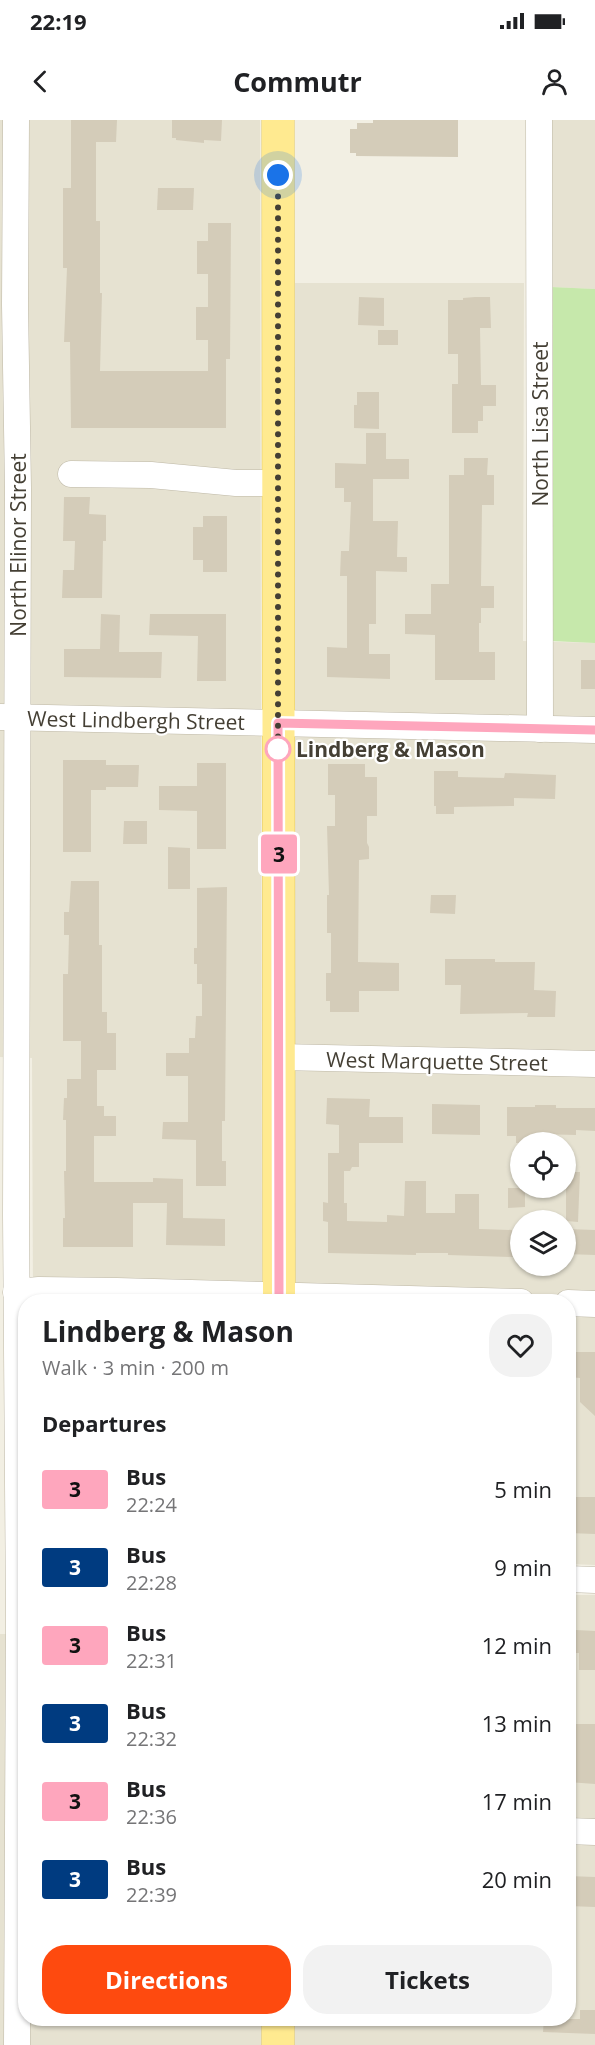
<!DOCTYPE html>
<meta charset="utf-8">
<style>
body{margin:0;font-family:"Open Sans",sans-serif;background:#f2f2f2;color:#202124;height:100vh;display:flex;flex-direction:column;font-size:22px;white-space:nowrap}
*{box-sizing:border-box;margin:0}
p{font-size:20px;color:#757577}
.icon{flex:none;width:33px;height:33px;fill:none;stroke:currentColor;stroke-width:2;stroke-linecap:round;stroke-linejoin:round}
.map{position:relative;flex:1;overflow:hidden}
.details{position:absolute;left:18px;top:1174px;width:558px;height:732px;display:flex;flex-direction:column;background:#fff;border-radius:24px;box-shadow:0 2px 4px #0004}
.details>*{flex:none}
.badge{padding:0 12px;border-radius:4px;font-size:21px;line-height:39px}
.controls{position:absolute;left:510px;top:1012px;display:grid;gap:12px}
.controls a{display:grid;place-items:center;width:66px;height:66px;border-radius:50%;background:#fff;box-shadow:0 2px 4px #0004;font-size:30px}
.you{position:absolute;width:30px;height:30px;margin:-15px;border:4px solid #fff;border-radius:50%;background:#1a73e8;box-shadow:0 0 0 9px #1a73e833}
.map>.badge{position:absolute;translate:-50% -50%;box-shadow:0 0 0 3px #fff}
h2{padding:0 24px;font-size:22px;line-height:54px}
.round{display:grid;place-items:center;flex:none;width:63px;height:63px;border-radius:24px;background:#f2f2f2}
.head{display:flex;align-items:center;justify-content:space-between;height:102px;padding:0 24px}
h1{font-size:28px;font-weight:700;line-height:45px}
.action{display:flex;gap:12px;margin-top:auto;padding:12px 24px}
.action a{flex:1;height:69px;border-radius:24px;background:#fe4a0f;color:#fff;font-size:24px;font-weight:700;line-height:69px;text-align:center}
.action a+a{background:#f2f2f2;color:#202124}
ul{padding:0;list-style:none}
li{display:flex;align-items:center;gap:18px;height:78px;padding:0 24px}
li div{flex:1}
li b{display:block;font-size:22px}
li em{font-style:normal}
li .badge{min-width:66px;font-weight:700;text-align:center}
.status{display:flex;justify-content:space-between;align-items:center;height:42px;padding:0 30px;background:#fff;direction:ltr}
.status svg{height:16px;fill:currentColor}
header{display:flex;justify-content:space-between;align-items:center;height:78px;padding:0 24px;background:#fff;font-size:27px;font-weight:700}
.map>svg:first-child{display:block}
.residential{fill:#e6e2d1;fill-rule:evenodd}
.green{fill:#c6e8ab}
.building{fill:#d4ccb9}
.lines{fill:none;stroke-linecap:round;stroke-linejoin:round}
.minor-casing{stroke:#beb8a6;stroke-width:27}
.major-casing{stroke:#e5ca5e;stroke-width:33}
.minor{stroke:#fff;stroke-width:26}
.major{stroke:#ffea90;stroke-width:32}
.line-casing{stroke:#fff;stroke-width:14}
.line{stroke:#fea6bd;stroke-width:9}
.walk{stroke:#443f34;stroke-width:6;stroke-dasharray:0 10.8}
.stop-dot{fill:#fff;stroke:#fea6bd;stroke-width:3}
.labels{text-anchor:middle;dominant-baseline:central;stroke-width:4.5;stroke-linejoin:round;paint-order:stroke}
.street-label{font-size:21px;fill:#443f34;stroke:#fff}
.stop-label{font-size:21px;font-weight:bold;fill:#443f34;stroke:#fff;text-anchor:start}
</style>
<div class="status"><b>22:19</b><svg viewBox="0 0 49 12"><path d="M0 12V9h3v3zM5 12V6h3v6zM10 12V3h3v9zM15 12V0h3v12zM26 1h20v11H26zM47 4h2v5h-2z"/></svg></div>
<header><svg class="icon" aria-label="back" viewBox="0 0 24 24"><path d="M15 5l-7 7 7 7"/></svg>Commutr<svg class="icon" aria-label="person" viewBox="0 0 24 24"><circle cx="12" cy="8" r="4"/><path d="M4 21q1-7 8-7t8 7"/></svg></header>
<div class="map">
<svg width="595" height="1925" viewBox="0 0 595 1925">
<rect width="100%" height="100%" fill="#f2efe3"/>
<!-- residential -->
<g class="residential">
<polygon points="0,0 260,0 262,1182 33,1182 32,938 0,937"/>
<polygon points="552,0 595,0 595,169 551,167"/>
<path d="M295,163H524L523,521L595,523V1445L569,1444L568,1182H294ZM520,1023H566V1068H520ZM520,1101H566V1146H520Z"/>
<polygon points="569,1475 595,1475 595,1925 294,1925 294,1899 568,1899"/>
<polygon points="0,1514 25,1514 26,1899 262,1899 262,1925 0,1925"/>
</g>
<!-- green -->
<polygon class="green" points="551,167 595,169 595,523 551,521"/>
<!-- building -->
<g class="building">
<polygon points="71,0 117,0 116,22 96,22 96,101 100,101 100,173 102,173 100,251 208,251 208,220 196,220 196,187 208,187 208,154 197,154 197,121 208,121 208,103 231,103 230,239 226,239 226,308 71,308 70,222 64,222 67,148 63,148 63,68 71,68"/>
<polygon points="172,0 222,0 221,21 204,20 204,23 176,20 176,18 172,18"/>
<polygon points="373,0 458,0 458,37 356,36 356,33 350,33 350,9 357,9 357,3 373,3"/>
<polygon points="158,68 194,68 193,90 157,90"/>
<polygon points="359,177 384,178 384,206 358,205"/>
<polygon points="475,177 490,177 491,208 480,208 481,265 496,265 496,286 483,286 483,301 478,301 478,313 452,313 452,264 458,264 458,234 448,234 448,180 463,180 463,178"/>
<rect x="378" y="210" width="20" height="15"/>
<polygon points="357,272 379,272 379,309 354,308 354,285 357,285"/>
<polygon points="366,313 386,313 386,339 409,339 409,359 373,359 373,401 398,401 397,437 407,437 407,452 376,451 376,504 369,504 369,534 390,534 390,559 327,557 327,527 347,528 347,456 340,456 341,431 349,431 351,382 344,382 344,368 335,368 335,343 366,344"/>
<polygon points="464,338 488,338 487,355 494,355 494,385 482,385 481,466 494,466 494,488 481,488 481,503 479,503 479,532 495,532 495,560 435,560 435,515 405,514 405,494 431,494 431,464 449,464 449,355 464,355"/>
<polygon points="64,377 90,377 89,394 106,395 106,421 103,421 102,478 62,478 63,450 74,450 75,421 63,421"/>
<polygon points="203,396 227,396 227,452 203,452 203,440 193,440 193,407 203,407"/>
<polygon points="101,494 120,495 119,532 162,532 161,558 64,557 64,529 100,529"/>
<polygon points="150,494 226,494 226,561 197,561 198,516 149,515"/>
<rect x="581" y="540" width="14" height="29"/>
<polygon points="63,640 106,640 106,645 139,645 138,667 106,667 106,670 91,670 91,732 63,732"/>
<polygon points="197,643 226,643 226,729 197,729 197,691 159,690 159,666 197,666"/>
<polygon points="328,644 365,644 365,657 377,657 377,696 367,696 367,723 369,727 369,739 359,740 358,842 399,843 399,871 359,871 359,892 330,892 330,881 326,881 326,853 331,853 331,813 327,813 327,775 329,775 327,706 335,706 335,675 328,675"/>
<polygon points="434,651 458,651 458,657 504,658 505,653 556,655 555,679 514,678 514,686 454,687 454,694 436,694 436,686 434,686"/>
<polygon points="124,701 147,701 147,724 123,724"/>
<polygon points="168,727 190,728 190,769 168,769"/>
<polygon points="71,761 99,761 99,825 102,825 102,892 107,892 107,913 116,913 116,950 97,950 97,986 104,986 104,996 116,996 116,1016 94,1016 94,1062 153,1062 153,1058 183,1059 183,1098 225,1099 225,1126 166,1125 167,1083 133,1083 133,1127 63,1127 63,1098 65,1098 64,1051 66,1051 66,1000 63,1000 64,978 67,978 67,959 81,959 81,921 63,921 63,854 68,854 69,815 64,815 64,792 69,792"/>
<polygon points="227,767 225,1001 222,1001 222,1041 226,1041 226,1066 196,1066 196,1020 162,1019 163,1002 188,1002 188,956 166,956 166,933 189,933 189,918 195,918 196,896 202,896 202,864 197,864 197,844 194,844 194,828 197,828 197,768"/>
<polygon points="431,775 456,775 455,794 430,793"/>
<polygon points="445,839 495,839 495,842 535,842 534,870 556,871 555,897 527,897 528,893 460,894 461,865 445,865"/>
<polygon points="327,978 370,979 369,997 403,997 403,1023 359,1023 359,1047 352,1047 350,1051 344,1051 344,1083 347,1083 347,1101 387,1102 387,1095 404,1096 405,1061 426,1061 426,1093 455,1093 455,1074 479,1074 479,1109 513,1110 513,1137 448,1135 448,1133 416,1133 416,1135 328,1133 328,1102 323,1101 323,1082 328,1083 328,1033 339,1033 339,1005 326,1004"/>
<polygon points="432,984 480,985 480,1015 432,1014"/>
<polygon points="535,985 556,985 556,988 595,988 595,1011 576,1010 576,1015 539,1014 538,1023 516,1023 516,1016 507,1016 507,987 535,987"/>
<polygon points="566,1052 580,1052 578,1102 566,1101"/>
<polygon points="508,1068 525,1068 525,1087 508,1088"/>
<polygon points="566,1109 595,1110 595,1135 566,1134"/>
<polygon points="568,1232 595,1232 595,1296 580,1282 580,1258 568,1257"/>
<polygon points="568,1377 595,1377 595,1414 568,1413"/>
<polygon points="576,1510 595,1511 595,1550 579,1550 579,1533 576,1533"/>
<polygon points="575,1604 595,1604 595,1664 568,1662 568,1633 574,1633"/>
<polygon points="568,1756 595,1757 595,1787 568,1786"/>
<polygon points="580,1890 595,1890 595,1914 543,1912 544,1899 580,1899"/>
</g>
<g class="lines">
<defs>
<g id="minor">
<polyline points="16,0 15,185 18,368 16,1095 19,1498 17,1925"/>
<polyline points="539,0 540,609"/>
<polyline points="71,354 151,355 236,363 278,363"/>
<polyline points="1,597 595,610"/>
<polyline points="279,937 595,944"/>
<polyline points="16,1172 39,1170 117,1171 521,1182"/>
<polyline points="568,1183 595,1184"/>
<polyline points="568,1459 595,1460"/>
<polyline points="568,1711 595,1712"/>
</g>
<g id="major">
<polyline points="278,0 279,1182"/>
<polyline points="278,1925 278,1899"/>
</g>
</defs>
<!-- minor casing -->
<use href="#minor" class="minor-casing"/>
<!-- major casing -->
<use href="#major" class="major-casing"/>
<!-- minor -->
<use href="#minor" class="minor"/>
<!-- major -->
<use href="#major" class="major"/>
</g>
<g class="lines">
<defs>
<polyline id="line" points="279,1182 278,603 595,610"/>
</defs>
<!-- line casing -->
<use href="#line" class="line-casing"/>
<!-- line -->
<use href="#line" class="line"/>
<!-- walk -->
<polyline class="walk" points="278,55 278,629"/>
</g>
<!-- markers -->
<circle class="stop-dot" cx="278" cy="629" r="12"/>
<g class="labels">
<!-- street labels -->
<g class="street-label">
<text transform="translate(540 304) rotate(-90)">North Lisa Street</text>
<text transform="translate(18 425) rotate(-90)">North Elinor Street</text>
<text transform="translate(136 600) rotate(1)">West Lindbergh Street</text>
<text transform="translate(437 941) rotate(1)">West Marquette Street</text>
</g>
<!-- stop labels -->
<g class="stop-label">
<text x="296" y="629">Lindberg &amp; Mason</text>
</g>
</g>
</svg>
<div class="controls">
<a><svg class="icon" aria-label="locate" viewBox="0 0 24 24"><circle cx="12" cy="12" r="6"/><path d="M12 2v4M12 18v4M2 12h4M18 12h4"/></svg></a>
<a><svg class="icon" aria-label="layers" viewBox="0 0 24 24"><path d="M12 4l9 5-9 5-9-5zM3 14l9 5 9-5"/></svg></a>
</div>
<div class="you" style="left:278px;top:55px"></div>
<b class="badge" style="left:279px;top:734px;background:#fea6bd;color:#111">3</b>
<section class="details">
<div class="head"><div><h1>Lindberg &amp; Mason</h1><p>Walk · 3 min · 200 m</p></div><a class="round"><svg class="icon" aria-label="heart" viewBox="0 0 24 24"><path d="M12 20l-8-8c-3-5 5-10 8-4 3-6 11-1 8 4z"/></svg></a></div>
<h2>Departures</h2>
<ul>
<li><span class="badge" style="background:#fea6bd;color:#111">3</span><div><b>Bus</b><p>22:24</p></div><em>5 min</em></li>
<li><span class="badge" style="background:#003b80;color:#fff">3</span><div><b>Bus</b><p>22:28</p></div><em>9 min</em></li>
<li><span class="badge" style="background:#fea6bd;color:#111">3</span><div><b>Bus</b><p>22:31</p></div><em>12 min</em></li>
<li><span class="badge" style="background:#003b80;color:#fff">3</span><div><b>Bus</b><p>22:32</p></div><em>13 min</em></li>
<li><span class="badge" style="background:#fea6bd;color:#111">3</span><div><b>Bus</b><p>22:36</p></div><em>17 min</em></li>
<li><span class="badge" style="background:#003b80;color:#fff">3</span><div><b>Bus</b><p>22:39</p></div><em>20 min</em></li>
</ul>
<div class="action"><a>Directions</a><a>Tickets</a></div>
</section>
</div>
